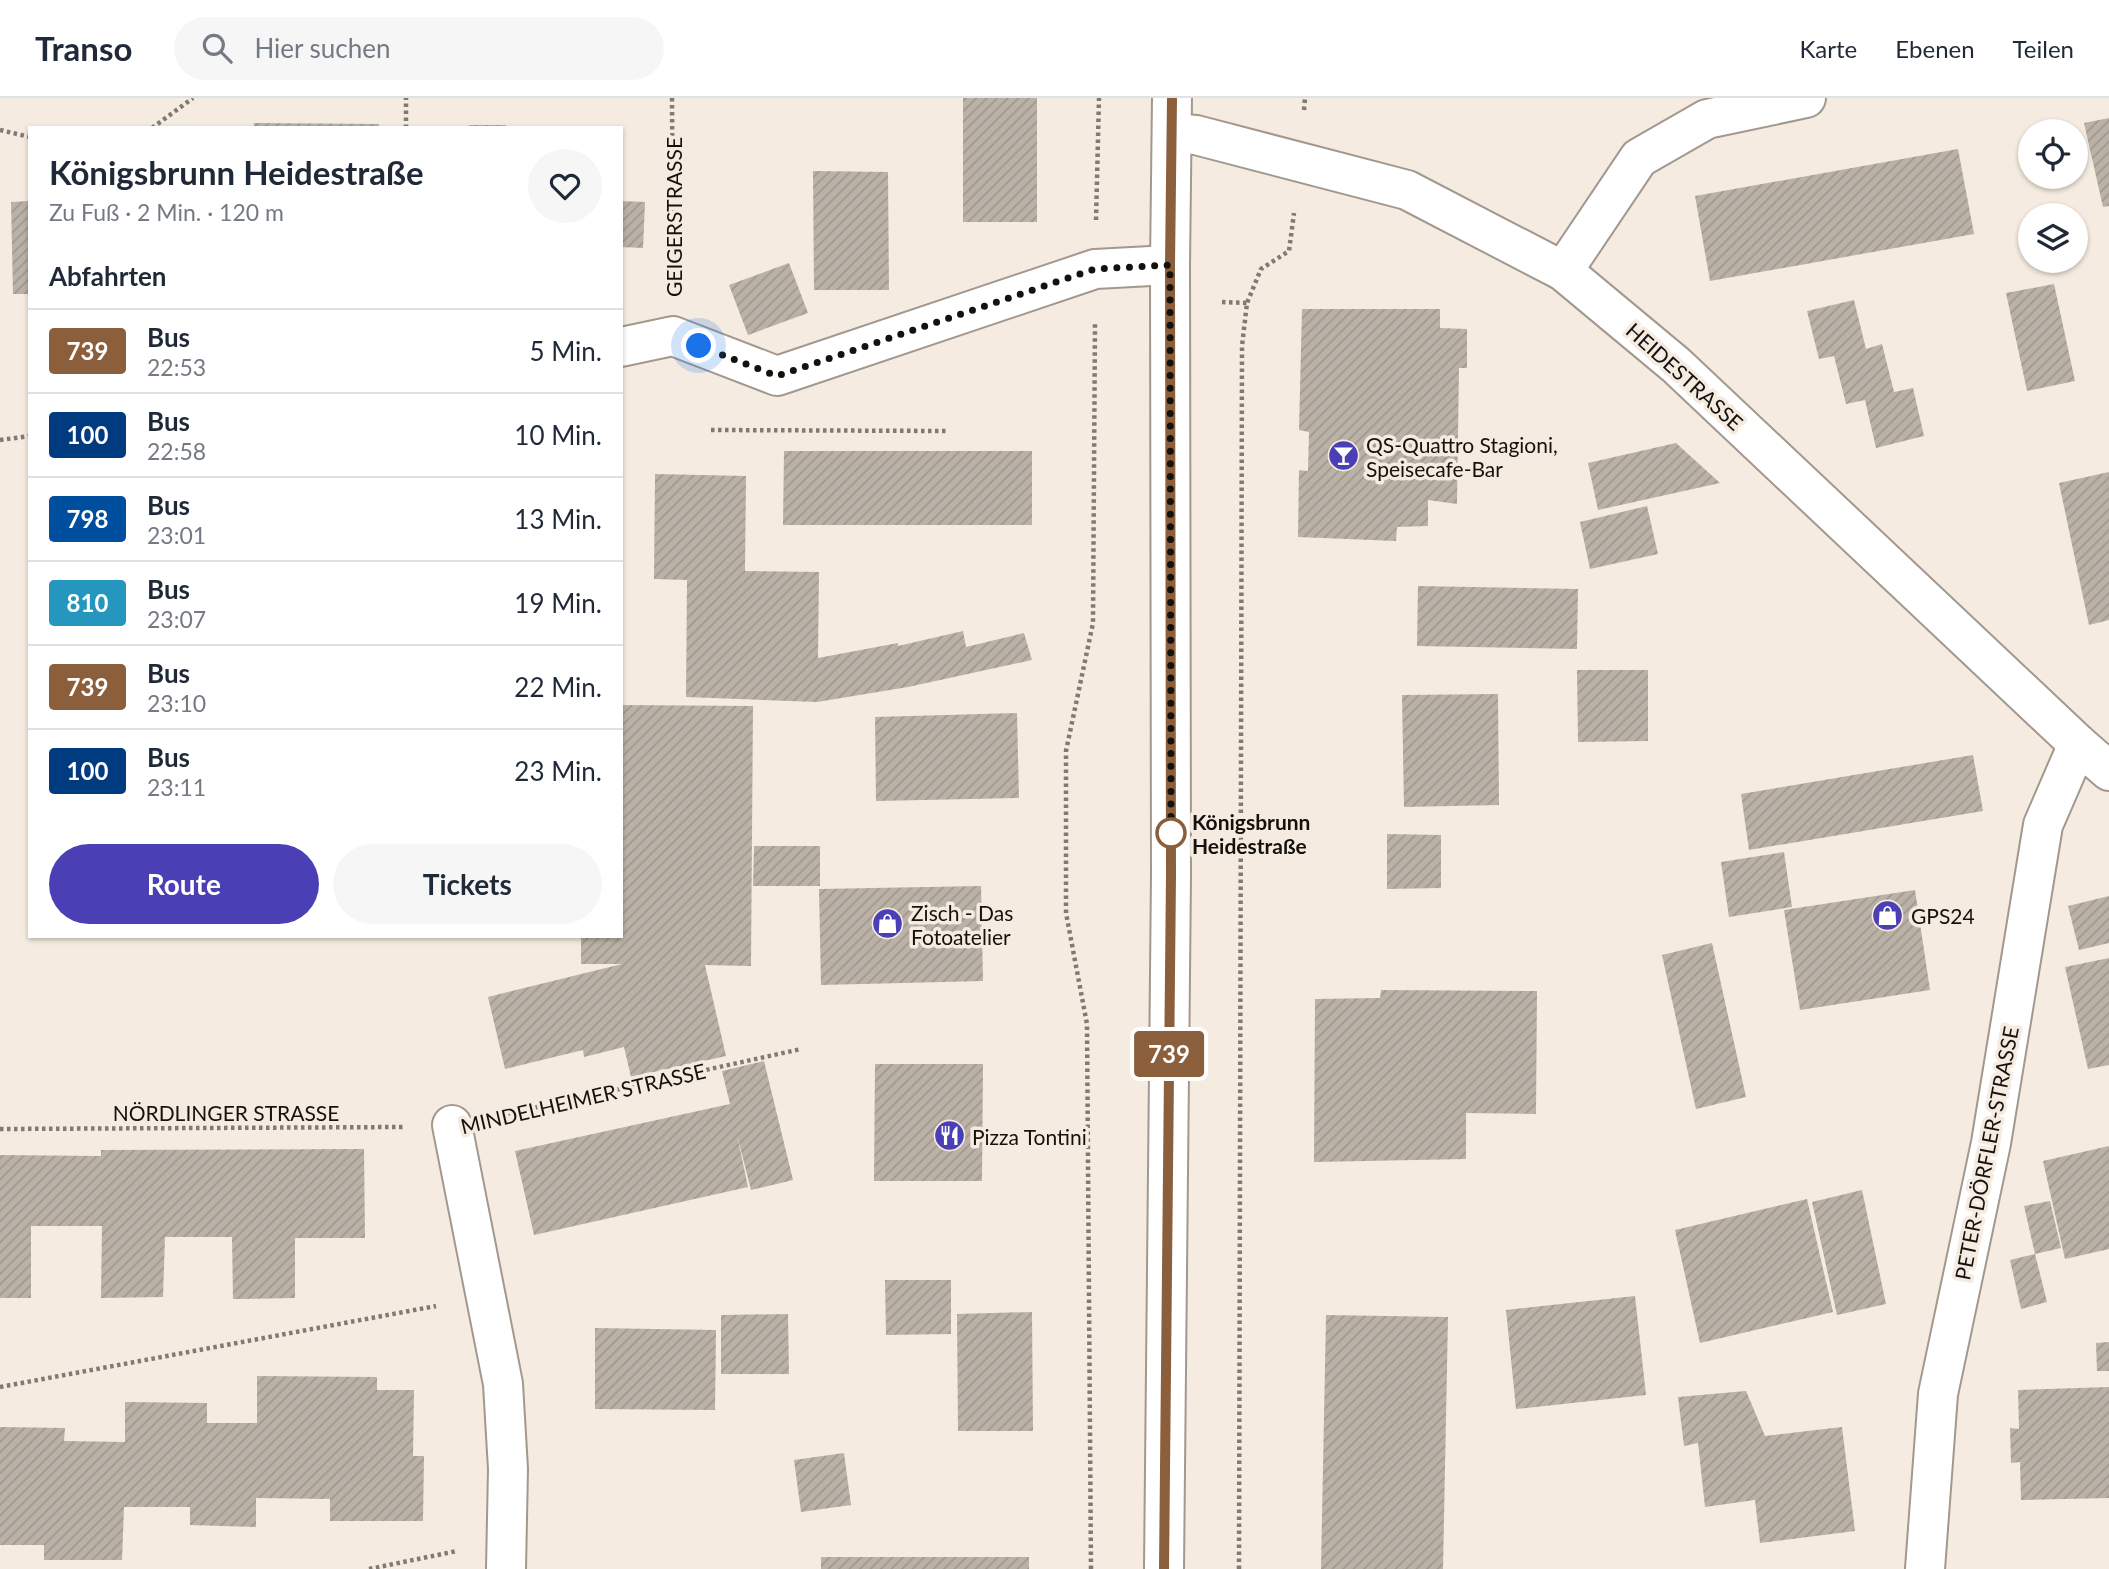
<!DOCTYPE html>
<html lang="de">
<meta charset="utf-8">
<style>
body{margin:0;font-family:Lato,sans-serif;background:#f6f6f7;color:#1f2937;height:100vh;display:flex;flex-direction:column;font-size:26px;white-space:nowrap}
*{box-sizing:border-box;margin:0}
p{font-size:23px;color:#747a83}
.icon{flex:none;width:38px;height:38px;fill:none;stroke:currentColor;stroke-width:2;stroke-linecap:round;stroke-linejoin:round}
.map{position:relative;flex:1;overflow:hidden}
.drawer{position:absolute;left:28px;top:28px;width:595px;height:812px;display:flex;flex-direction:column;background:#fff;border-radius:0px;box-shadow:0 2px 5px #0004}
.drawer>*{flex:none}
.badge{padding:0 14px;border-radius:5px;font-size:24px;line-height:46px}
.fabs{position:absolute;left:2018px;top:21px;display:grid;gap:14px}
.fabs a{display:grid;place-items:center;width:70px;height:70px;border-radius:50%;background:#fff;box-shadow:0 2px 5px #0004;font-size:35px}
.you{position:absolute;width:35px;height:35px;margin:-18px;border:5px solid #fff;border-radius:50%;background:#1a73e8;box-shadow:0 0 0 10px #1a73e833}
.map>.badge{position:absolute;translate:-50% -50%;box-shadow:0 0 0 4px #fff}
h2{padding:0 21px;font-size:26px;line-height:63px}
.round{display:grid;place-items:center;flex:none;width:74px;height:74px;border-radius:37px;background:#f6f6f7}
.overview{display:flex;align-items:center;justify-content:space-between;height:119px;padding:0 21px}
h1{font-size:33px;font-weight:700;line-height:52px}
.primary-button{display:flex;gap:14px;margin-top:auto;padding:14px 21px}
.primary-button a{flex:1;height:80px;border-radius:42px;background:#4a3fb5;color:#fff;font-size:28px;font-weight:700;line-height:80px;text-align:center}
.primary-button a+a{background:#f6f6f7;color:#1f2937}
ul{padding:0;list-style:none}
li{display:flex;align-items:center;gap:21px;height:84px;padding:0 21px;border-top:2px solid #e0e1e3}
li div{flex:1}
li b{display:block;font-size:26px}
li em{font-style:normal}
li .badge{min-width:77px;font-weight:700;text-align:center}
header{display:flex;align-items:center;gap:42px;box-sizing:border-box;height:98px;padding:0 35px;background:#fff;border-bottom:2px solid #e0e1e3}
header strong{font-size:33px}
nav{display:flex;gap:38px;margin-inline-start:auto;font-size:24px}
.search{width:490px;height:63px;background:#f6f6f7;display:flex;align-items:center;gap:18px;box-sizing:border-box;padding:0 24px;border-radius:38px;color:#747a83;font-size:26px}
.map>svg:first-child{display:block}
.building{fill:url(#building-hatch)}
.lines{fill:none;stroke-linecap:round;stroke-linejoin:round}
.minor-casing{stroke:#a2988e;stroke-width:42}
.path{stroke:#817a73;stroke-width:4.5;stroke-dasharray:3.5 3.5;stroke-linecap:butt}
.minor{stroke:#fff;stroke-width:38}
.line-casing{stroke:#fff;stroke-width:16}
.line{stroke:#8b5e3c;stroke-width:10}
.walk{stroke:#15120e;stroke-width:7;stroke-dasharray:0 12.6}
.stop-dot{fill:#fff;stroke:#8b5e3c;stroke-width:3.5}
.labels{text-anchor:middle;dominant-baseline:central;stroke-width:7;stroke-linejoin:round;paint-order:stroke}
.street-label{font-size:21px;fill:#15120e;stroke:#f5ebe0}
.poi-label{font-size:21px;fill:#15120e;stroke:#f5ebe0;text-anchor:start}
.stop-label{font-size:21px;font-weight:bold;fill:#15120e;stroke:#f5ebe0;text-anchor:start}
</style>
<header>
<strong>Transo</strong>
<div class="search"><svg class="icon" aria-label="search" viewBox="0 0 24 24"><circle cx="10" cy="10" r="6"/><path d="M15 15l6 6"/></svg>Hier suchen</div>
<nav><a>Karte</a><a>Ebenen</a><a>Teilen</a></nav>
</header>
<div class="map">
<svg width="2109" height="1471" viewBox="0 0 2109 1471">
<defs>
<pattern id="building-hatch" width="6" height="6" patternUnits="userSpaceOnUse" patternTransform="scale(1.75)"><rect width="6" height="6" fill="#bbb2a7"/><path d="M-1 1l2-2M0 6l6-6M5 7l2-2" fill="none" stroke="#a0988f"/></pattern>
</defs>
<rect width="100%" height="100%" fill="#f5ebe0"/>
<!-- building -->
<g class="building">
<rect x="963" y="0" width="74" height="124"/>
<polygon points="2109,20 2109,108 2103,109 2084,25"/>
<polygon points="254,25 379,26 379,30 254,30"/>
<rect x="469" y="27" width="37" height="3"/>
<polygon points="1958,51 1974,136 1710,183 1695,98"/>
<polygon points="813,73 888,74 889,192 814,192"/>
<polygon points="30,103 30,196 13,196 11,104"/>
<polygon points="621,103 645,104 643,150 621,149"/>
<polygon points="789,165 808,215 748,237 729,187"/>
<polygon points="2054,186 2075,283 2027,293 2006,195"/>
<polygon points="1854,202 1866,251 1882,246 1894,294 1913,290 1924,338 1876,350 1865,302 1846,306 1834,258 1819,261 1807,213"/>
<polygon points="1302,211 1440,211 1440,230 1467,231 1467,270 1459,270 1457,406 1428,402 1428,428 1397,429 1396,443 1298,439 1299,372 1308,373 1309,334 1299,332"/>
<polygon points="1676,345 1720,385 1598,412 1588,365"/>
<polygon points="784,353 1032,353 1032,427 783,427"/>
<polygon points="2109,374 2109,522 2089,527 2059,385"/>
<polygon points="655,376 746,378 745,473 819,474 818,560 898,545 898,548 963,533 966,549 1024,535 1032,562 908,589 817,604 686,599 687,482 654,481"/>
<polygon points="1647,408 1658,456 1590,471 1580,424"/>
<polygon points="1418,488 1578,491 1577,551 1417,548"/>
<polygon points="1577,572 1648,572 1648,643 1578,644"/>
<polygon points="1498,596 1499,707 1404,709 1402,597"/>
<polygon points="621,607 753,608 751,868 705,867 726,958 631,979 624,949 584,959 583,952 505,971 488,899 622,866 581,866 581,838 621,838"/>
<polygon points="1017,615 1019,700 876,703 875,619"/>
<polygon points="1973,657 1983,713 1749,752 1741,696"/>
<polygon points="1387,736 1441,737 1441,790 1387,791"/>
<polygon points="754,748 820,748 820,788 753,788"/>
<polygon points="1784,754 1792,809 1729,819 1721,764"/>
<polygon points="981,788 983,883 821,887 819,791"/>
<polygon points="1915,792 1930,892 1800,912 1784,812"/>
<polygon points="2109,798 2109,845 2079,852 2068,808"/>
<polygon points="1712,845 1746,999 1696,1011 1662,857"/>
<polygon points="2109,860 2109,967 2088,971 2065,869"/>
<polygon points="1381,892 1537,893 1536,1016 1466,1015 1466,1061 1314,1064 1315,901 1380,900"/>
<polygon points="764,963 793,1082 751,1092 737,1037 748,1089 534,1137 515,1053 730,1006 722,973"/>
<polygon points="875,966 983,966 982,1083 874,1083"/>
<polygon points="2109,1048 2109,1151 2065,1161 2043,1063"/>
<polygon points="364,1051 365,1140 295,1140 295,1200 233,1201 232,1139 165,1139 163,1199 101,1200 102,1128 31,1128 31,1200 0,1200 0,1057 101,1058 101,1052"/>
<polygon points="1862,1092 1886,1206 1837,1217 1812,1104"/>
<polygon points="1807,1101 1833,1214 1700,1245 1675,1132"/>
<polygon points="2050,1103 2061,1150 2035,1156 2024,1108"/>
<polygon points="2035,1156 2047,1204 2021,1211 2010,1162"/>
<polygon points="885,1182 951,1182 951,1236 886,1237"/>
<polygon points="1635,1198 1646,1297 1516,1311 1506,1212"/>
<polygon points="1032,1214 1033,1333 958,1333 957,1216"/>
<polygon points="788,1216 789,1276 721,1276 721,1217"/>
<polygon points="1326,1217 1448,1219 1443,1471 1321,1471"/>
<polygon points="595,1230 716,1232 715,1312 595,1311"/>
<polygon points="2109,1244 2109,1273 2097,1273 2096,1245"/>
<polygon points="257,1278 377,1279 377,1292 414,1292 413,1358 424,1358 423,1423 330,1423 330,1401 256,1400 256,1429 190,1427 190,1409 124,1409 122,1462 44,1462 44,1447 0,1447 0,1329 65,1330 64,1343 125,1344 125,1304 207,1305 207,1325 257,1325"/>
<polygon points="2109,1289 2109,1400 2021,1402 2020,1364 2011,1365 2010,1330 2019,1331 2018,1292"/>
<polygon points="1746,1293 1765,1338 1842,1329 1855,1433 1760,1445 1755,1402 1705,1409 1698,1345 1684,1348 1678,1299"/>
<polygon points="844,1355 851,1407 801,1414 794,1362"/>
<rect x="821" y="1459" width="208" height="12"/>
</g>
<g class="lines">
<defs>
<g id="minor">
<polyline points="1172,35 1196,37 1407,92 1563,173 1676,267 2078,646 2109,673"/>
<polyline points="1563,173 1639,60 1707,21 1806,0"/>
<polyline points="621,249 673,238 777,278 1095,171 1170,167"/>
<polyline points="452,1027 503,1286 508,1371 506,1471"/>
<polyline points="1164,1471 1171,777 1170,167 1172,0"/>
<polyline points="1925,1471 1938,1296 1991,1045 2043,727 2078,646"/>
</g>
</defs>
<!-- minor casing -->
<use href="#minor" class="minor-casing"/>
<!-- path -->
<g class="path">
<polyline points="672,0 673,188"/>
<polyline points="1304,12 1305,0"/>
<polyline points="152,30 193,0"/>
<polyline points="406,30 406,0"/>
<polyline points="0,32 30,39"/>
<polyline points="1096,122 1099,0"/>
<polyline points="1222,204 1247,205"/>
<polyline points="711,332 946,333"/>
<polyline points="0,342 30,338"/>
<polyline points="501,1017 801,951"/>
<polyline points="0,1031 403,1029"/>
<polyline points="0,1289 436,1208"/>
<polyline points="369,1471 457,1453"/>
<polyline points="1091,1471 1087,926 1066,815 1066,653 1093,525 1095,225"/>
<polyline points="1239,1471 1242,248 1247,205 1261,171 1289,153 1294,115"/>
</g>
<!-- minor -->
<use href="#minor" class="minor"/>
</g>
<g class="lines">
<defs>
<polyline id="line" points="1164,1471 1171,777 1170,167 1172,0"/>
</defs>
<!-- line casing -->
<use href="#line" class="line-casing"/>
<!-- line -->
<use href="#line" class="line"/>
<!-- walk -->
<polyline class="walk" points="699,248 777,278 1095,171 1170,167 1171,738 1171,735"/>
</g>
<!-- icons -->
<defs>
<symbol id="bar-disc" viewBox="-11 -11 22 22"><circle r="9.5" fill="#4a3fb5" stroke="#f5ebe0"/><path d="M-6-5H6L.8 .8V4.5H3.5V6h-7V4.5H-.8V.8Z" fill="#fff"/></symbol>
<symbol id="shop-disc" viewBox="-11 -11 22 22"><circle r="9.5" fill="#4a3fb5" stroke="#f5ebe0"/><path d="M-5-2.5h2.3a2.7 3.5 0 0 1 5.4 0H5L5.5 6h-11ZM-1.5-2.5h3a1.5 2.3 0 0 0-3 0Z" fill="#fff"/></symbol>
<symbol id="restaurant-disc" viewBox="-11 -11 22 22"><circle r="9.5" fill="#4a3fb5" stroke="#f5ebe0"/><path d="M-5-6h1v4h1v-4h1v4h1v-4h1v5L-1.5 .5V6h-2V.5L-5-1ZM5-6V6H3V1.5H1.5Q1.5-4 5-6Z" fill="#fff"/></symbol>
</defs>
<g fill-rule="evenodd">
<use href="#bar-disc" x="1326" y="340" width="35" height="35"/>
<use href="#shop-disc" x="1870" y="800" width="35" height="35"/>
<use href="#shop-disc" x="870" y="808" width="35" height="35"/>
<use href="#restaurant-disc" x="932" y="1020" width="35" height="35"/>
</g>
<!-- markers -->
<circle class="stop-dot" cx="1171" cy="735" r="14"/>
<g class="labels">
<!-- street labels -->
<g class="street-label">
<text transform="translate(673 119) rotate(-90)">GEIGERSTRASSE</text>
<text transform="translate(1685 278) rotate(42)">HEIDESTRASSE</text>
<text transform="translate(583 1000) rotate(-13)">MINDELHEIMER STRASSE</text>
<text x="226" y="1014">NÖRDLINGER STRASSE</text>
<text transform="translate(1986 1055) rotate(-79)">PETER-DÖRFLER-STRASSE</text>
</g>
<!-- poi labels -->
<g class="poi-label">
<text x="1366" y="346">QS-Quattro Stagioni,<tspan x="1366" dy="24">Speisecafe-Bar</tspan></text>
<text x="911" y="814">Zisch - Das<tspan x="911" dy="24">Fotoatelier</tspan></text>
<text x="1911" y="817">GPS24</text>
<text x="972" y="1038">Pizza Tontini</text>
</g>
<!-- stop labels -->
<g class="stop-label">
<text x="1192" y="723">Königsbrunn<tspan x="1192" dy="24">Heidestraße</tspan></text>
</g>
</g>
</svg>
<div class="fabs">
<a><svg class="icon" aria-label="locate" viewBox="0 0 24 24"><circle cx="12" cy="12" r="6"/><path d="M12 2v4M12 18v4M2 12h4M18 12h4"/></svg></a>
<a><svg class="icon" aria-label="layers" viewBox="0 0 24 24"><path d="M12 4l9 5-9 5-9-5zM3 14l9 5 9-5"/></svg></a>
</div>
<div class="you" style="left:699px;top:248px"></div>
<b class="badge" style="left:1169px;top:956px;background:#8b5e3c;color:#fff">739</b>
<section class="drawer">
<div class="overview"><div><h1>Königsbrunn Heidestraße</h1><p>Zu Fuß · 2 Min. · 120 m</p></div><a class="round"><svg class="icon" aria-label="heart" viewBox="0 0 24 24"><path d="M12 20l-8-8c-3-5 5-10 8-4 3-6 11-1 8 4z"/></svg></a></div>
<h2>Abfahrten</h2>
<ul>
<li><span class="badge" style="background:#8b5e3c;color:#fff">739</span><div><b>Bus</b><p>22:53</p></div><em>5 Min.</em></li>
<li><span class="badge" style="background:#003b80;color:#fff">100</span><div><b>Bus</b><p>22:58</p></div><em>10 Min.</em></li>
<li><span class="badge" style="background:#004e9e;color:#fff">798</span><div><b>Bus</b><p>23:01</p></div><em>13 Min.</em></li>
<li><span class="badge" style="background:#2596be;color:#fff">810</span><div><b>Bus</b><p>23:07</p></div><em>19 Min.</em></li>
<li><span class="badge" style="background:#8b5e3c;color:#fff">739</span><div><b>Bus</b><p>23:10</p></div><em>22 Min.</em></li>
<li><span class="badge" style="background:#003b80;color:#fff">100</span><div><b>Bus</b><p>23:11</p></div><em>23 Min.</em></li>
</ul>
<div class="primary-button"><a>Route</a><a>Tickets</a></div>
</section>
</div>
